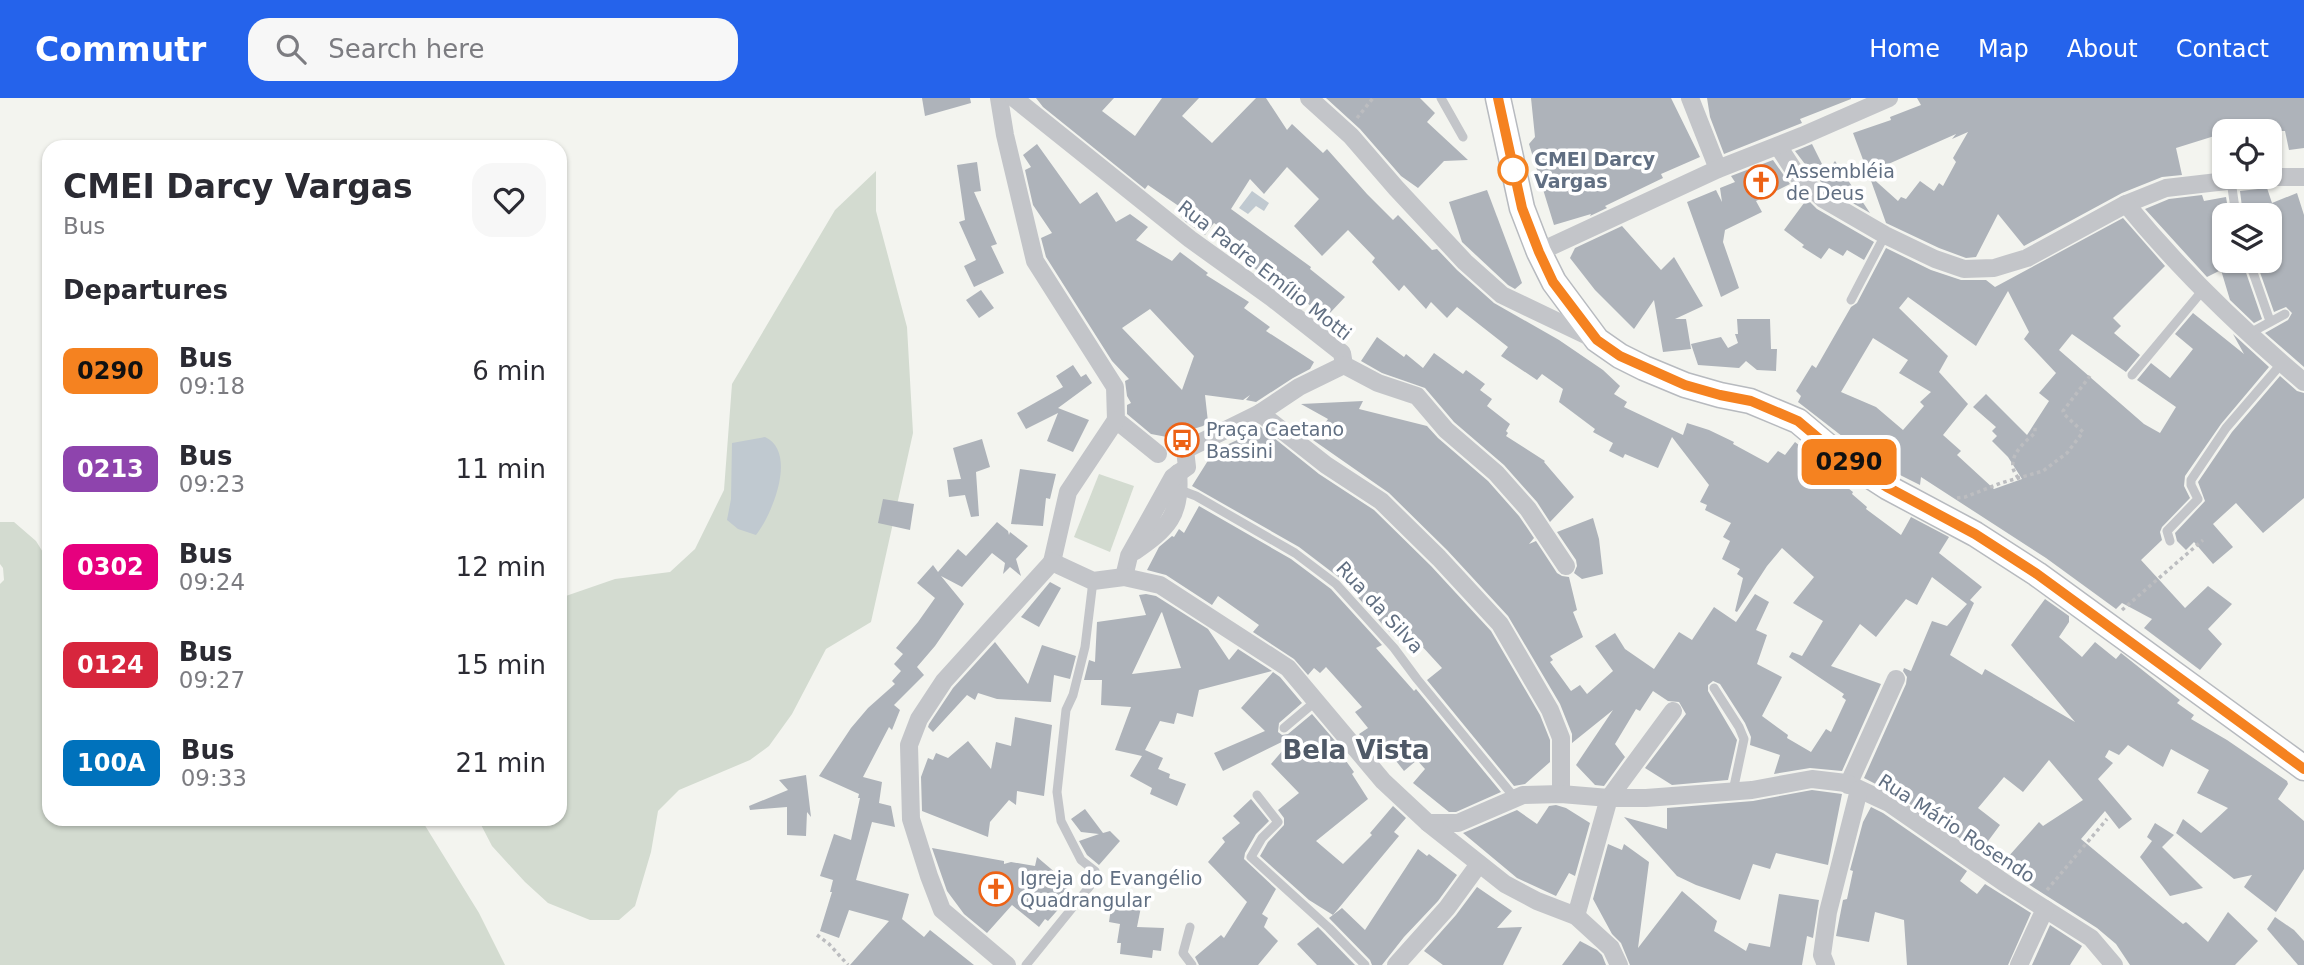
<!DOCTYPE html>
<meta charset="utf-8">
<style>
body{margin:0;font-family:"DejaVu Sans",sans-serif;background:#f7f7f7;color:#2b2b33;height:100vh;display:flex;flex-direction:column;font-size:26px;white-space:nowrap}
*{box-sizing:border-box;margin:0}
p{font-size:23px;color:#7c7c81}
.icon{flex:none;width:38px;height:38px;fill:none;stroke:currentColor;stroke-width:2;stroke-linecap:round;stroke-linejoin:round}
.map{position:relative;flex:1;overflow:hidden}
.drawer{position:absolute;left:42px;top:42px;width:525px;height:686px;display:flex;flex-direction:column;background:#fff;border-radius:21px;box-shadow:0 2px 5px #0004}
.drawer>*{flex:none}
.badge{padding:0 14px;border-radius:10px;font-size:24px;line-height:46px}
.fabs{position:absolute;left:2212px;top:21px;display:grid;gap:14px}
.fabs a{display:grid;place-items:center;width:70px;height:70px;border-radius:14px;background:#fff;box-shadow:0 2px 5px #0004;font-size:35px}
.map>.badge{position:absolute;translate:-50% -50%;box-shadow:0 0 0 4px #fff}
h2{padding:0 21px;font-size:26px;line-height:63px}
.round{display:grid;place-items:center;flex:none;width:74px;height:74px;border-radius:21px;background:#f7f7f7}
.overview{display:flex;align-items:center;justify-content:space-between;height:119px;padding:0 21px}
h1{font-size:33px;font-weight:700;line-height:52px}
ul{padding:0;list-style:none}
li{display:flex;align-items:center;gap:21px;height:98px;padding:0 21px}
li div{flex:1}
li b{display:block;font-size:26px}
li em{font-style:normal}
li .badge{min-width:77px;font-weight:700;text-align:center}
header{display:flex;align-items:center;gap:42px;box-sizing:border-box;height:98px;padding:0 35px;background:#2563eb;color:#fff}
header strong{font-size:33px}
nav{display:flex;gap:38px;margin-inline-start:auto;font-size:24px}
.search{width:490px;height:63px;background:#f7f7f7;display:flex;align-items:center;gap:18px;box-sizing:border-box;padding:0 24px;border-radius:21px;color:#7c7c81;font-size:26px}
.map>svg:first-child{display:block}
.green{fill:#d3dbd0}
.water{fill:#c0c9d0}
.building{fill:#aeb3ba;fill-rule:evenodd}
.lines{fill:none;stroke-linecap:round;stroke-linejoin:round}
.secondary-casing{stroke:#b7babf;stroke-width:27}
.path{stroke:#bcbdc0;stroke-width:3.5;stroke-dasharray:3.5 3.5;stroke-linecap:butt}
.lane{stroke:#c3c5c9;stroke-width:9}
.street{stroke:#c3c5c9;stroke-width:18}
.secondary{stroke:#fff;stroke-width:24}
.line-casing{stroke:#fff;stroke-width:16}
.line{stroke:#f58220;stroke-width:10}
.stop-dot{fill:#fff;stroke:#f58220;stroke-width:3.5}
.labels{text-anchor:middle;dominant-baseline:central;stroke-width:7;stroke-linejoin:round;paint-order:stroke}
.stop-label{font-size:19px;font-weight:bold;fill:#616f82;stroke:#fff;text-anchor:start}
.poi-label{font-size:19px;fill:#616f82;stroke:#fff;text-anchor:start}
.street-label{font-size:19px;fill:#616f82;stroke:#fff}
.district-label{font-size:26px;font-weight:bold;fill:#4f5967;stroke:#fff}
</style>
<header>
<strong>Commutr</strong>
<div class="search"><svg class="icon" aria-label="search" viewBox="0 0 24 24"><circle cx="10" cy="10" r="6"/><path d="M15 15l6 6"/></svg>Search here</div>
<nav><a>Home</a><a>Map</a><a>About</a><a>Contact</a></nav>
</header>
<div class="map">
<svg width="2304" height="867" viewBox="0 0 2304 867">
<rect width="100%" height="100%" fill="#f3f4ef"/>
<!-- green -->
<g class="green">
<polygon points="876,73 876,113 907,229 913,335 871,524 826,551 792,616 769,648 750,662 679,692 658,713 651,754 635,808 619,822 590,822 548,805 525,784 492,748 478,721 560,721 560,500 615,481 670,474 695,451 724,392 732,286 835,112"/>
<polygon points="1099,376 1134,388 1110,454 1074,439"/>
<polygon points="0,424 14,424 36,443 49,464 49,721 421,721 479,815 505,867 0,867 0,486 4,482 3,470 0,466"/>
</g>
<!-- water -->
<g class="water">
<polygon points="1252,93 1269,105 1264,113 1256,108 1248,116 1239,110"/>
<path d="M765,339C798,354 772,417 756,437L738,431L727,422L731,401L732,345Z"/>
</g>
<!-- building -->
<g class="building">
<polygon points="922,0 970,0 971,5 925,18"/>
<polygon points="1036,0 1114,0 1102,13 1135,38 1162,0 1199,0 1182,18 1212,45 1256,0 1266,0 1287,32 1292,26 1323,55 1327,51 1367,96 1393,122 1398,117 1432,152 1437,151 1457,172 1494,205 1559,242 1603,272 1620,288 1614,296 1627,304 1624,309 1683,337 1687,325 1709,332 1734,344 1733,346 1768,365 1778,353 1785,357 1795,344 1829,370 1826,373 1853,394 1852,396 1867,409 1866,411 1901,437 1911,419 1949,439 1939,455 1982,489 1970,502 1974,505 1950,557 1982,577 1985,571 2075,624 2011,547 2045,501 2069,518 2069,524 2059,539 2082,559 2095,544 2116,561 2121,555 2180,602 2177,605 2194,617 2191,621 2227,642 2287,683 2288,686 2278,701 2304,723 2304,771 2276,814 2244,789 2252,777 2234,781 2176,735 2183,721 2201,735 2228,710 2197,695 2209,672 2171,651 2163,669 2128,647 2119,657 2109,652 2105,659 2113,665 2098,681 2132,721 2119,731 2105,713 2081,741 2183,826 2186,824 2208,844 2228,814 2258,843 2235,867 2130,867 2116,846 2097,830 2000,768 2039,724 2043,728 2083,702 2049,662 2023,694 2004,679 1978,710 2000,727 1980,754 1895,696 1864,680 1906,586 1907,579 1903,573 1904,570 1911,573 1932,523 1947,528 1967,506 1932,479 1917,507 1906,501 1876,539 1860,526 1831,568 1881,586 1842,673 1810,670 1774,676 1780,657 1750,647 1751,639 1745,625 1720,586 1713,583 1708,587 1708,593 1737,642 1728,682 1672,687 1645,670 1686,616 1679,604 1668,603 1653,593 1640,613 1636,611 1615,646 1625,659 1604,688 1595,687 1576,667 1613,612 1572,645 1572,636 1560,606 1508,518 1447,452 1389,395 1313,342 1328,321 1301,306 1363,303 1359,311 1427,328 1438,340 1488,383 1519,418 1534,440 1529,446 1536,443 1557,475 1562,478 1569,479 1577,512 1573,514 1583,539 1550,558 1553,562 1550,564 1571,593 1580,587 1587,596 1613,573 1595,548 1615,535 1625,551 1654,571 1679,534 1692,542 1714,509 1736,524 1755,496 1769,504 1756,532 1767,537 1757,566 1782,579 1762,618 1788,637 1787,640 1811,654 1826,631 1831,634 1846,602 1842,599 1844,596 1789,559 1792,554 1802,558 1823,523 1793,505 1814,479 1782,450 1767,468 1737,514 1735,513 1743,480 1737,476 1740,471 1722,461 1730,443 1723,439 1731,425 1705,412 1707,407 1700,404 1709,387 1672,339 1658,370 1625,356 1623,360 1609,353 1613,345 1593,334 1595,331 1559,304 1563,291 1542,276 1537,282 1501,258 1508,249 1457,209 1447,220 1431,204 1426,211 1404,187 1399,193 1372,164 1375,160 1348,132 1322,158 1294,128 1319,101 1287,69 1264,96 1250,81 1231,111 1311,169 1310,171 1345,199 1329,216 1320,208 1316,212 1288,190 1284,194 1244,162 1252,152 1214,125 1205,137 1186,124 1181,119 1186,113 1148,87 1145,91 1043,9"/>
<polygon points="1326,0 1420,0 1435,15 1427,24 1468,62 1444,63 1418,90 1401,78 1360,31"/>
<polygon points="1531,0 1671,0 1700,59 1661,76 1663,80 1605,108 1607,110 1590,118 1591,116 1554,127 1529,46 1535,39"/>
<polygon points="1707,0 1851,0 1851,1 1800,21 1802,25 1724,56 1710,19"/>
<polygon points="1917,0 2304,0 2304,50 2289,52 2285,33 2224,33 2224,35 2176,50 2182,77 2162,79 2122,95 2024,148 1998,116 1976,159 1966,160 1939,150 1886,125 1869,77 1898,103 1901,99 1906,101 1920,83 1934,93 1939,85 1943,88 1956,64 1953,60 1968,34 1952,41 1956,36 1868,75 1853,35 1891,22 1890,19 1921,7"/>
<path d="M1037,46L1080,106L1097,94L1116,124L1130,116L1148,129L1136,142L1172,163L1180,154L1208,175L1206,177L1249,204L1244,210L1270,229L1266,233L1314,264L1310,271L1293,280L1256,304L1246,302L1250,297L1243,302L1205,297L1208,324L1203,328L1167,339L1151,336L1127,316V307L1131,305L1127,298L1125,283L1129,281L1112,263L1046,159L1041,140L1052,135L1033,107L1025,72L1031,69L1023,57ZM1150,211L1194,258L1182,292L1122,230Z"/>
<polygon points="1812,46 1823,68 1811,74 1795,53"/>
<polygon points="1773,62 1790,86 1756,103 1762,114 1725,132 1723,144 1739,190 1721,199 1687,104 1716,92 1722,104 1720,90 1735,84 1731,78"/>
<polygon points="1835,63 1870,115 1830,92 1820,83"/>
<polygon points="977,64 981,93 974,94 997,146 991,148 1004,175 974,189 964,168 976,162 959,124 965,122 957,67"/>
<polygon points="2267,90 2272,105 2297,95 2304,117 2304,269 2265,235 2288,222 2292,215 2286,209 2274,214 2256,163 2270,163 2270,117 2243,117 2240,93"/>
<polygon points="1487,92 1522,185 1515,191 1508,187 1462,144 1449,104"/>
<polygon points="2202,97 2204,103 2226,99 2229,117 2224,117 2224,163 2242,163 2262,221 2254,225 2230,202 2221,172 2207,179 2145,111 2169,101"/>
<polygon points="1807,101 1817,111 1874,144 1864,162 1847,152 1843,158 1829,150 1821,161 1802,149 1804,147 1784,132"/>
<path d="M2123,120L2165,168L2113,220L2121,228L2114,235L2140,257L2126,274L2072,236L2059,252L2144,326L2160,335L2176,309L2137,282L2151,265L2170,280L2193,251L2175,236L2193,215L2244,256L2233,236L2269,269L2221,326L2185,378L2184,388L2190,400L2162,429L2160,434L2162,442L2141,462L2185,510L2208,488L2232,506L2208,531L2222,546L2200,572L2144,530L2152,521L2122,505L2116,511L2046,460L1921,379L1920,387L1878,366L1798,304L1801,298L1796,293L1812,267L1816,270L1851,209L1857,205L1886,150L1931,172L1961,182H1986L1995,189ZM2008,193L2029,234L2024,241L2056,275L2039,295L2049,303L2027,337L1986,296L1973,309L1996,329L1992,333L1997,338L1992,343L2008,359L2022,381L1994,391L1957,357L1961,353L1943,337L1968,306L1939,274L1948,258L1899,210L1908,199L1976,248ZM1873,240L1908,262L1899,275L1931,294L1920,304L1924,308L1903,332L1876,309L1841,294Z"/>
<polygon points="1622,128 1661,172 1674,159 1703,208 1675,221 1686,221 1691,251 1663,254 1654,202 1634,231 1595,192 1570,160 1575,150"/>
<polygon points="981,192 994,210 979,220 966,202"/>
<polygon points="1737,221 1770,221 1771,251 1777,251 1776,273 1757,272 1746,263 1739,270 1698,267 1691,246 1721,239 1728,250 1738,245 1735,236 1738,236"/>
<polygon points="1377,239 1404,259 1406,256 1423,270 1434,255 1463,276 1466,272 1485,286 1480,292 1492,301 1487,308 1510,326 1506,333 1508,335 1506,338 1545,363 1544,364 1574,399 1550,424 1537,404 1504,367 1454,324 1425,290 1382,275 1361,263"/>
<polygon points="1073,267 1081,279 1086,276 1092,285 1058,310 1089,322 1073,354 1047,343 1058,315 1026,331 1017,315 1063,289 1056,278"/>
<polygon points="2280,278 2297,293 2304,295 2304,400 2263,435 2236,405 2213,426 2233,449 2213,466 2194,444 2186,452 2177,443 2175,435 2205,403 2198,384 2232,334"/>
<polygon points="1259,328 1319,376 1374,412 1431,468 1491,533 1540,617 1550,642 1550,664 1525,686 1514,688 1427,582 1442,570 1408,533 1395,540 1341,481 1299,449 1192,388 1214,353 1254,334 1254,331"/>
<polygon points="982,341 990,369 976,374 979,418 971,419 965,397 949,399 947,382 961,381 953,350"/>
<polygon points="1020,371 1056,376 1050,401 1046,400 1043,428 1011,426"/>
<polygon points="883,401 914,406 910,432 878,425"/>
<polygon points="1199,408 1291,461 1331,491 1382,547 1376,550 1414,593 1416,591 1501,694 1456,714 1449,714 1413,685 1425,671 1417,662 1404,673 1385,649 1375,655 1372,652 1359,636 1368,630 1355,614 1362,609 1326,569 1320,575 1314,570 1308,577 1294,561 1253,534 1259,527 1218,498 1212,507 1166,477 1147,472 1159,449 1172,438 1174,439 1179,431 1184,435"/>
<polygon points="1593,420 1599,441 1603,476 1582,481 1574,475 1577,468 1576,462 1557,434"/>
<polygon points="997,424 1008,433 1009,437 1010,434 1028,448 1016,461 1021,478 1010,469 1003,476 1005,465 992,455 962,489 941,478 964,506 935,548 917,569 924,577 894,607 900,612 892,632 889,629 863,679 882,684 879,705 891,708 895,729 872,724 856,782 909,796 902,821 924,839 930,832 974,867 850,867 889,823 849,812 839,840 820,833 832,794 830,794 833,782 820,778 834,736 851,742 860,700 858,700 859,696 819,678 851,630 868,610 895,586 892,583 901,573 894,566 903,556 896,550 918,524 935,500 917,485 933,467 938,474 958,451 966,458"/>
<polygon points="1050,484 1061,490 1039,529 1021,519"/>
<path d="M1146,496L1156,498L1208,531L1229,562L1238,551L1272,573L1199,592L1193,619L1177,615L1174,626L1160,623L1145,652L1163,660L1158,671L1170,676L1169,680L1186,686L1177,708L1150,696L1152,690L1130,678L1142,658L1115,652L1131,609L1101,607L1102,582H1084L1089,562L1095,564L1097,524L1146,517L1139,497ZM1162,514L1181,570L1132,576L1161,515Z"/>
<polygon points="995,544 1028,586 1042,547 1076,558 1070,581 1054,577 1051,604 997,601 978,595 975,602 967,597 933,634 928,629 929,626 953,590"/>
<polygon points="1273,574 1280,579 1302,605 1279,625 1278,634 1282,637 1288,636 1312,616 1336,644 1334,646 1348,660 1346,663 1354,674 1352,676 1368,701 1316,743 1343,766 1372,737 1370,735 1393,708 1406,720 1394,734 1399,738 1333,817 1309,802 1260,758 1268,744 1284,727 1284,720 1278,712 1299,695 1271,666 1296,637 1223,673 1214,655 1265,633 1241,610"/>
<polygon points="1015,619 1052,627 1044,698 1017,693 1016,707 1009,702 990,724 988,739 922,713 921,679 928,660 933,662 936,655 948,660 968,643 991,671 996,644 1011,648"/>
<polygon points="806,677 811,719 807,714 806,738 787,737 787,709 750,712 749,708 788,692 779,682"/>
<polygon points="1812,692 1842,696 1828,767 1776,755 1770,771 1753,766 1740,802 1696,787 1677,778 1624,719 1667,731 1667,710 1753,703"/>
<polygon points="1251,701 1269,723 1256,736 1245,755 1244,761 1276,791 1262,816 1268,820 1264,829 1278,843 1258,867 1199,867 1195,859 1221,837 1224,840 1247,804 1208,764 1225,744 1222,740 1240,725 1233,718"/>
<polygon points="1556,707 1566,710 1590,725 1575,778 1569,775 1556,798 1517,780 1463,735 1517,712 1537,726 1549,708"/>
<polygon points="1871,709 1883,715 1967,773 1960,783 1977,796 1985,786 2031,815 2008,867 1907,867 1904,822 1875,814 1869,844 1836,838 1843,802 1847,801 1853,773 1850,772 1863,724"/>
<polygon points="1085,711 1103,735 1110,733 1120,743 1099,767 1087,757 1079,743 1099,736 1081,734 1071,721"/>
<polygon points="2155,725 2174,737 2162,749 2203,790 2170,798 2140,759 2152,743 2147,739"/>
<polygon points="1608,746 1622,752 1624,746 1649,764 1638,850 1682,793 1717,823 1714,833 1746,853 1749,845 1770,849 1779,796 1819,802 1813,840 1807,838 1802,867 1630,867 1621,845 1612,836 1593,801"/>
<polygon points="932,750 1004,763 1004,766 1011,764 1035,768 1037,759 1070,787 1057,801 1063,806 1048,823 1045,821 1039,829 1012,807 987,835 964,816 947,793"/>
<polygon points="1418,751 1427,758 1429,756 1457,777 1438,803 1404,839 1382,867 1372,867 1370,862 1329,820 1342,810 1365,832"/>
<polygon points="1477,789 1512,813 1497,830 1522,829 1503,867 1443,867 1424,853 1456,817"/>
<polygon points="1112,803 1141,809 1137,829 1164,830 1161,853 1153,852 1152,860 1120,856 1121,845 1117,845 1120,826 1109,824"/>
<polygon points="2275,819 2294,832 2304,843 2304,867 2298,867 2267,831"/>
<polygon points="2050,827 2082,848 2070,867 2032,867"/>
<polygon points="1318,829 1324,835 1355,867 1317,867 1297,846"/>
<polygon points="1580,843 1597,852 1602,857 1606,867 1562,867"/>
</g>
<g class="lines">
<defs>
<polyline id="secondary" points="1498,0 1522,110 1539,154 1554,184 1597,242 1620,258 1644,270 1685,287 1720,297 1750,303 1798,323 1842,360 1887,389 1975,436 2037,476 2304,670"/>
</defs>
<!-- secondary casing -->
<use href="#secondary" class="secondary-casing"/>
<!-- path -->
<g class="path">
<polyline points="1357,20 1373,0"/>
<path d="M2018,380C2016,376 2013,373 2013,369C2011,355 2026,343 2035,335V329"/>
<polyline points="1957,400 1965,399 2001,385 2043,373 2067,355 2083,334 2065,317 2063,313 2090,278"/>
<polyline points="2122,512 2203,442"/>
<polyline points="2047,792 2107,721"/>
<polyline points="817,837 829,846 848,867"/>
</g>
<!-- lane -->
<g class="lane">
<polyline points="1441,0 1463,39"/>
<polyline points="2231,83 2236,117"/>
<polyline points="2249,163 2270,223"/>
<polyline points="1851,202 1885,137"/>
<polyline points="2250,235 2285,216"/>
<polyline points="2132,277 2203,192"/>
<polyline points="1180,392 1196,398 1295,455 1336,486 1394,550 1417,581 1515,700"/>
<polyline points="2170,443 2167,433 2198,401 2191,387 2191,382 2226,330 2282,265"/>
<polyline points="1714,590 1739,629 1744,641 1733,693"/>
<polyline points="1284,630 1316,603"/>
<polyline points="1257,697 1278,724 1262,740 1251,759 1329,830 1365,867"/>
<polyline points="1190,829 1183,855 1192,867"/>
<polyline points="1026,867 1090,788 1095,773 1081,762 1061,723 1057,694 1066,612 1073,597 1085,549 1093,483"/>
</g>
<!-- street -->
<g class="street">
<polyline points="999,0 1005,37 1035,163 1115,289 1116,322 1158,356"/>
<polyline points="1014,0 1190,141 1272,200 1342,255 1344,267 1378,285 1417,298 1446,332 1496,375 1528,411 1566,468"/>
<polyline points="1309,0 1351,38 1396,90 1465,164 1502,197 1594,241"/>
<polyline points="1690,0 1718,71"/>
<polyline points="1778,48 1797,77 1823,101 1885,137 1935,161 1964,171 1994,170 2027,160 2126,106 2166,90 2261,79 2304,79"/>
<path d="M2126,106C2179,171 2240,230 2304,284"/>
<polyline points="1539,154 1718,71 1802,38 1889,0"/>
<polyline points="1260,315 1326,367 1381,403 1439,460 1500,526 1550,612 1561,640 1561,696"/>
<polyline points="1185,352 1260,315 1299,289 1344,267"/>
<path d="M1135,453C1167,431 1182,417 1178,375"/>
<polyline points="1052,464 1068,394 1116,322"/>
<polyline points="1124,479 1129,458 1173,379 1187,369 1185,352"/>
<polyline points="1848,687 1896,581"/>
<polyline points="1428,725 1458,725 1523,697 1561,696 1609,700 1646,700 1752,692 1812,681 1846,685 1889,705 2009,788 2091,840 2114,867"/>
<polyline points="1576,818 1609,700 1673,613"/>
<polyline points="1007,867 942,812 929,778 911,721 909,647 919,621 944,583 1052,464 1093,483 1124,479 1160,487 1288,570 1383,683 1428,725 1505,786 1537,803 1576,818 1611,850 1619,867"/>
<polyline points="1396,867 1447,810 1479,766"/>
<polyline points="1826,867 1822,857 1828,814 1859,692"/>
<polyline points="2019,867 2045,811"/>
</g>
<!-- secondary -->
<use href="#secondary" class="secondary"/>
</g>
<g class="lines">
<defs>
<polyline id="line" points="1498,0 1522,110 1539,154 1553,184 1597,242 1620,258 1685,287 1720,297 1751,303 1798,323 1842,360 1887,389 1975,436 2037,476 2304,671"/>
</defs>
<!-- line casing -->
<use href="#line" class="line-casing"/>
<!-- line -->
<use href="#line" class="line"/>
</g>
<!-- icons -->
<defs>
<symbol id="church-ring" viewBox="-11 -11 22 22"><circle r="9.5" fill="#fff" stroke="#ed6215" stroke-width="1.5"/><path d="M-1.2-6h2.4v3.5h3.3v2.4h-3.3V6h-2.4V-.1h-3.3v-2.4h3.3Z" fill="#ed6215"/></symbol>
<symbol id="bus-ring" viewBox="-11 -11 22 22"><circle r="9.5" fill="#fff" stroke="#ed6215" stroke-width="1.5"/><path d="M-5-6H5V4H4V6H2V4H-2V6H-4V4H-5ZM-3.5-4V0h7V-4ZM-3.5 1.2v1.5H-2V1.2ZM2 1.2v1.5H3.5V1.2Z" fill="#ed6215"/></symbol>
</defs>
<g fill-rule="evenodd">
<use href="#church-ring" x="1742" y="65" width="38" height="38"/>
<use href="#bus-ring" x="1163" y="323" width="38" height="38"/>
<use href="#church-ring" x="977" y="772" width="38" height="38"/>
</g>
<!-- markers -->
<circle class="stop-dot" cx="1513" cy="72" r="14"/>
<g class="labels">
<!-- stop labels -->
<g class="stop-label">
<text x="1534" y="61">CMEI Darcy<tspan x="1534" dy="22">Vargas</tspan></text>
</g>
<!-- poi labels -->
<g class="poi-label">
<text x="1786" y="73">Assembléia<tspan x="1786" dy="22">de Deus</tspan></text>
<text x="1206" y="331">Praça Caetano<tspan x="1206" dy="22">Bassini</tspan></text>
<text x="1020" y="780">Igreja do Evangélio<tspan x="1020" dy="22">Quadrangular</tspan></text>
</g>
<!-- street labels -->
<g class="street-label">
<text transform="translate(1265 172) rotate(38)">Rua Padre Emílio Motti</text>
<text transform="translate(1380 509) rotate(47)">Rua da Silva</text>
<text transform="translate(1957 730) rotate(33)">Rua Mário Rosendo</text>
</g>
<!-- district labels -->
<g class="district-label">
<text x="1356" y="652">Bela Vista</text>
</g>
</g>
</svg>
<div class="fabs">
<a><svg class="icon" aria-label="locate" viewBox="0 0 24 24"><circle cx="12" cy="12" r="6"/><path d="M12 2v4M12 18v4M2 12h4M18 12h4"/></svg></a>
<a><svg class="icon" aria-label="layers" viewBox="0 0 24 24"><path d="M12 4l9 5-9 5-9-5zM3 14l9 5 9-5"/></svg></a>
</div>
<b class="badge" style="left:1849px;top:364px;background:#f58220;color:#111">0290</b>
<section class="drawer">
<div class="overview"><div><h1>CMEI Darcy Vargas</h1><p>Bus</p></div><a class="round"><svg class="icon" aria-label="heart" viewBox="0 0 24 24"><path d="M12 20l-8-8c-3-5 5-10 8-4 3-6 11-1 8 4z"/></svg></a></div>
<h2>Departures</h2>
<ul>
<li><span class="badge" style="background:#f58220;color:#111">0290</span><div><b>Bus</b><p>09:18</p></div><em>6 min</em></li>
<li><span class="badge" style="background:#8e44ad;color:#fff">0213</span><div><b>Bus</b><p>09:23</p></div><em>11 min</em></li>
<li><span class="badge" style="background:#e6007e;color:#fff">0302</span><div><b>Bus</b><p>09:24</p></div><em>12 min</em></li>
<li><span class="badge" style="background:#d7263d;color:#fff">0124</span><div><b>Bus</b><p>09:27</p></div><em>15 min</em></li>
<li><span class="badge" style="background:#0072bc;color:#fff">100A</span><div><b>Bus</b><p>09:33</p></div><em>21 min</em></li>
</ul>
</section>
</div>
